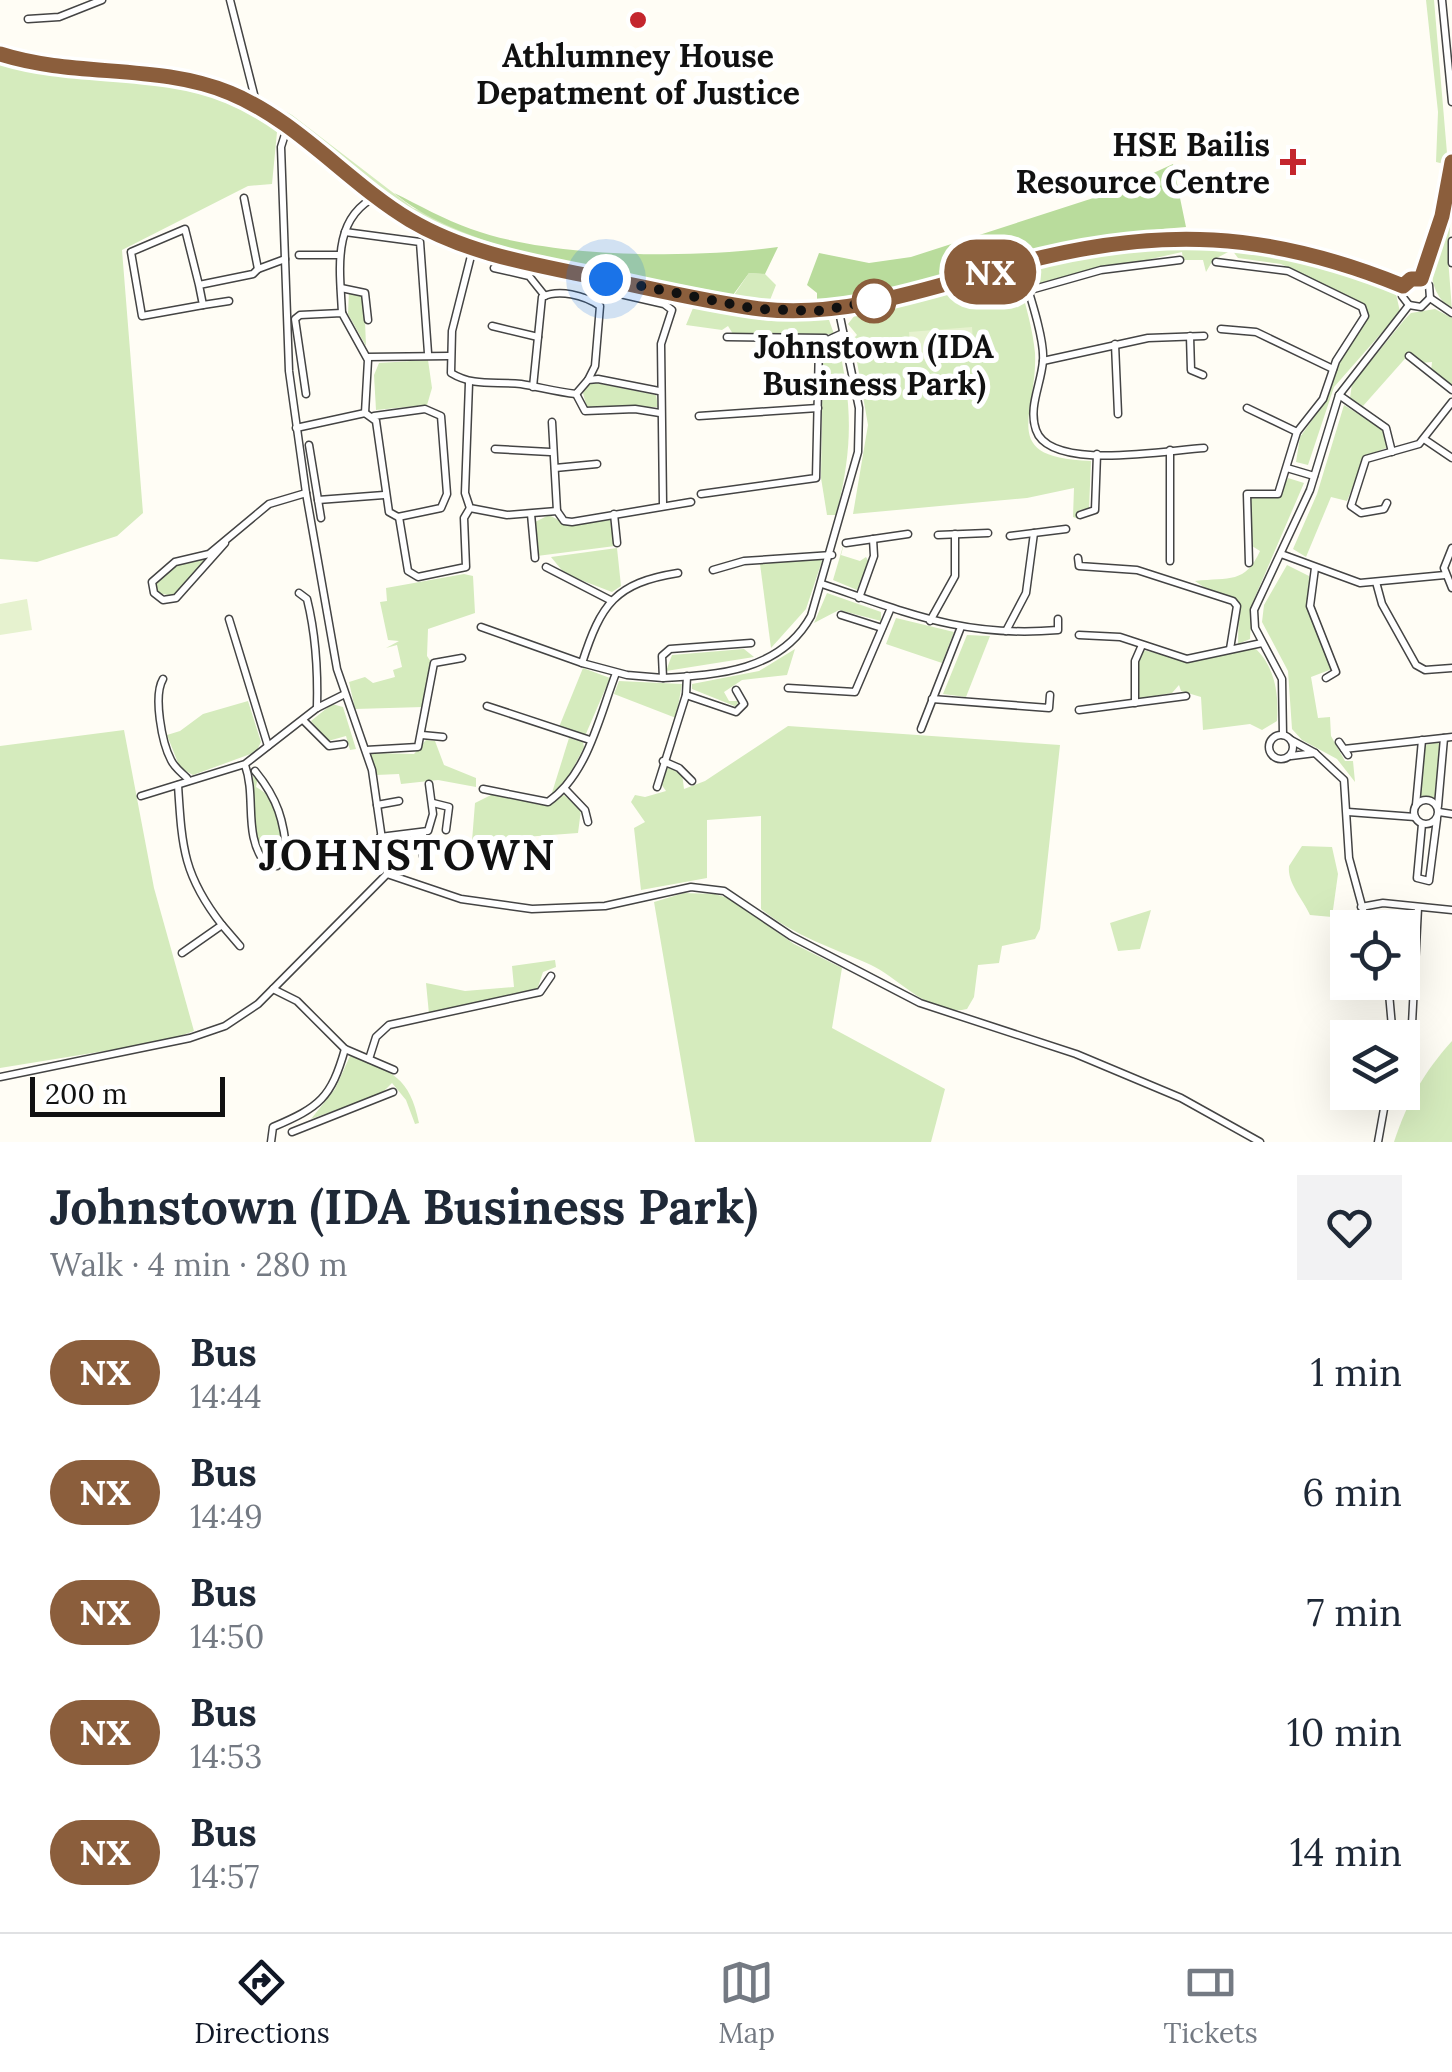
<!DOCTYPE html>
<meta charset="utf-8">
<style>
body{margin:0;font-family:Lora,serif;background:#f2f2f3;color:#1f2937;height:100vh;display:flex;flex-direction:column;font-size:38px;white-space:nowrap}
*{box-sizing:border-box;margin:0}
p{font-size:32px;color:#747a83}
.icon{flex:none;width:55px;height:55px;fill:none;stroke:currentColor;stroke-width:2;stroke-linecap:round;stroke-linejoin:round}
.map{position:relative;height:1142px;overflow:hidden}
.side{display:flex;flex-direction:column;background:#fff;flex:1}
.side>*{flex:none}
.badge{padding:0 20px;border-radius:32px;font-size:35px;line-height:65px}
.fabs{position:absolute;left:1330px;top:910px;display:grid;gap:20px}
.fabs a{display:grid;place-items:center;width:90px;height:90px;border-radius:0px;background:#fff;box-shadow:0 10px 40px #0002;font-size:50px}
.scale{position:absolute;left:30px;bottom:25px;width:195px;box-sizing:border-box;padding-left:10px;border:5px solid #111;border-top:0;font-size:28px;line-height:35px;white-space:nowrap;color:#111;-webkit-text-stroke:8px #fff;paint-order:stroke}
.you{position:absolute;width:50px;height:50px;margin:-25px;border:8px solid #fff;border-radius:50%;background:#1a73e8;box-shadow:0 0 0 15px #1a73e833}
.map>.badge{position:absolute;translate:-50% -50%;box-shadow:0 0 0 5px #fff}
.round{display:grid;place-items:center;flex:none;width:105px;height:105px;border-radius:0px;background:#f2f2f3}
.overview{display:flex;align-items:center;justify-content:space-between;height:170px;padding:0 50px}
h1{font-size:48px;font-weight:700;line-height:75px}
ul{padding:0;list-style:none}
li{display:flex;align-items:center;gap:30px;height:120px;padding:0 50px}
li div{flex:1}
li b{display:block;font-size:38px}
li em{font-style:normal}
li .badge{min-width:110px;font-weight:700;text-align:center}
.dock{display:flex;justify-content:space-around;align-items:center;height:140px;border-top:2px solid #e0e1e3;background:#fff;font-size:28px;color:#747a83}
.dock a{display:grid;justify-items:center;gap:5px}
.dock .active{color:#111827}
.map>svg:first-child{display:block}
.green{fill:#d5ebbd}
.forest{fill:#b9dc9c}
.pitch{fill:#e6f2cf}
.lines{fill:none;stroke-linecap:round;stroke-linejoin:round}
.minor-casing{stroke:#444;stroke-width:9}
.minor{stroke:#fff;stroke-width:6}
.line-casing{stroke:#fff;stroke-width:22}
.line{stroke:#8b5e3c;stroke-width:15}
.walk{stroke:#111;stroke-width:10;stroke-dasharray:0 18}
.poi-dot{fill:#c4262e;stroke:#fff;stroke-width:4}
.stop-dot{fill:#fff;stroke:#8b5e3c;stroke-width:5}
.labels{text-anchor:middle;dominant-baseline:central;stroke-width:10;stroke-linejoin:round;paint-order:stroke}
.poi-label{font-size:32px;font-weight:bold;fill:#111;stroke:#fff}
.stop-label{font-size:32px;font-weight:bold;fill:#111;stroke:#fff}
.district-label{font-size:42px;font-weight:bold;letter-spacing:2.5px;fill:#111;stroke:#fff}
</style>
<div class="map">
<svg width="1452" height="1142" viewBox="0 0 1452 1142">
<rect width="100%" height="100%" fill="#fffdf5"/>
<!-- green -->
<g class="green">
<polygon points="1426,0 1434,0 1448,165 1436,162 1438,112"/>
<path d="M0,62C71,79 234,69 277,132L272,184L248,186L122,250L143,513L117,536L37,562L0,559Z"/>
<path d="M268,102L292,115L413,208L531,252L734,295L749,273L765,274L776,285L770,300L762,304C661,289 509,266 420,219C366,190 322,144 271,111Z"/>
<path d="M1452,197L1448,258L1452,310C1413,280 1440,236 1452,197Z"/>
<path d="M1164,240C1220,242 1355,249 1395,289L1400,312L1334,387L1308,465L1296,462L1300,437L1325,402L1342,358L1368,313L1361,302L1281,264L1238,258L1232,250L1213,260L1206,272L1203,260H1183L1182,252L1036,285L1027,276L1029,266L1098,248Z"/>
<path d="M1008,277L1020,284C1026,307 1033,330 1035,353C1038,415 996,458 1091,461L1089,509L1079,510V519L1073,517L1074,488L1027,498L853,514L868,425L853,339L857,335L848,324L855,315Z"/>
<polygon points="349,291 364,296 366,346 348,314"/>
<polygon points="693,308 769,321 829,320 834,334 744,336 733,334 728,326 722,330 686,325"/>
<polygon points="1435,309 1452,318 1452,386 1431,371 1432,362 1421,363 1410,353 1363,406 1350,398 1352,384 1405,319 1411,313"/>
<path d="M837,339C853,406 853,448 836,515H827L821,478L823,348Z"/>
<polygon points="428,360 432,388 427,405 376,410 374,375 379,363"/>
<polygon points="596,383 656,395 658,407 587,408 583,393 588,384"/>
<polygon points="1344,405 1384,430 1389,447 1365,456 1347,501 1331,497 1306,557 1293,549 1317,494"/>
<path d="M1288,478L1304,483L1252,604L1250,639L1238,644L1239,601L1214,594L1195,581C1230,577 1245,584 1260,551L1252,546L1250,496H1278Z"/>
<polygon points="549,515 568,525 610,520 615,546 537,556 535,522"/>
<polygon points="846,536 841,555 860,561 866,557 869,562 857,590 833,580"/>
<polygon points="617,548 621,586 612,592 565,574 551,557"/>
<polygon points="209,557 174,596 157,593 155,583 175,565"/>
<polygon points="817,558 822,561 806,609 771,648 760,564"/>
<polygon points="1287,565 1309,576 1308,611 1332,669 1311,677 1318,718 1330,717 1331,736 1345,761 1353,761 1355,782 1337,759 1302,740 1292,729 1288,671 1262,622 1264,605"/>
<polygon points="464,574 473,576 475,613 428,629 427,656 431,662 423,707 355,709 349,682 365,677 373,683 395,677 393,670 402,667 397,645 386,648 399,641 388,640 380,602 387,601 386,588"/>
<polygon points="827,593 881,612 881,621 839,610 814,623"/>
<polygon points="896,618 954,632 942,663 886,644"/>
<polygon points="967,635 990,636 966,697 943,694"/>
<path d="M1255,648C1275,667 1279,694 1277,721L1262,730L1250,724L1203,730L1201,697L1181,691L1179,685L1172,693L1138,699L1137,661L1143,650L1189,661Z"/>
<polygon points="744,649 754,657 666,671 672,655"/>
<polygon points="795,649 787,675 742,680 724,692 729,701 738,701 737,707 692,689 692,684 759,671"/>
<polygon points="583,668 610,678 585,736 559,727"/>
<polygon points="619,681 682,684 676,718 614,694"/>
<polygon points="248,701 261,742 256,752 193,775 180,768 167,735 180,731 203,714"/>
<polygon points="332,704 343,707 356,749 350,750 346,736 328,741 311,721"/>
<path d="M788,726L1060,745L1040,929L1035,939L1002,946L999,963L978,965L974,997L967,1009C932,1018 899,978 871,965C833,948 794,936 761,909V816L707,820V878L641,890L634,828L645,822L631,802L635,795L645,797L666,791L661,784L668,767L682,773L684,789L705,781Z"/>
<polygon points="124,730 154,888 194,1031 166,1041 0,1068 0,746"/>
<polygon points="569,738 583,742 584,747 567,780 551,796"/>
<polygon points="426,740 435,741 444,765 476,778 476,787 438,780 401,784 399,774 376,775 371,753 414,754"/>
<polygon points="1437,741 1441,744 1436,800 1419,799 1424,746"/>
<path d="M253,772L258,777L256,787C280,799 280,826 284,851L273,863L263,858L254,832Z"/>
<polygon points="495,793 540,805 564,795 581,810 578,833 472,841 475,803"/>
<path d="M1302,846L1332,847L1338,874L1332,917L1310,915C1303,899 1287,883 1289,866Z"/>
<polygon points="684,893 715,894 731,899 794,944 842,968 832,1028 945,1089 931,1142 695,1142 654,902"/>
<polygon points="1151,910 1140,949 1118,951 1110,923"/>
<polygon points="555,960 556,967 543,972 537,990 429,1014 426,983 465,991 514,987 512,966"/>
<path d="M1452,1041V1142H1394C1407,1102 1424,1072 1452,1041Z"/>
<path d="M350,1056C392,1070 410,1078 419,1123L415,1124L406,1100L392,1083L381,1094L311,1119L335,1089Z"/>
</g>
<!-- forest -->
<g class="forest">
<path d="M1173,164L1186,227C1059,235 942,286 817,300V293L807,285L819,253L869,263L911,257L1112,192Z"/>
<path d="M394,193C419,205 445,220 471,229C550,258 695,259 778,247L765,274L749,273L733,295C632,272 474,259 394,193Z"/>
</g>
<!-- pitch -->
<g class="pitch">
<polygon points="972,327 974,355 911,360 909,332"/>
<polygon points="27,599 32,630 0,635 0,604"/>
</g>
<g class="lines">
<defs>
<g id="minor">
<polyline points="230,0 257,106"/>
<polyline points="1442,0 1452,102"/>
<polyline points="28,19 59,17 102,0"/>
<path d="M0,54C75,79 157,64 230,93C298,121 348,183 410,220C469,255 538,265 604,279C653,289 703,301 753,308C843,321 934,286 1019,263C1159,226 1269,230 1403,286"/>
<polyline points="287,128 281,147 289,371 306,493 337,669 372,770 387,874 461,899 532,909 605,906 691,887 724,891 791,936 920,1003 1076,1054 1181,1098 1260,1142"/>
<polyline points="244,198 258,269 285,259"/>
<polyline points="345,232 420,242 428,353"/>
<polyline points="1452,241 1452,263"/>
<path d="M473,248L452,331L451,373C474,387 495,381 521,384C539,387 557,392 576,394L588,380L598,379L659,391"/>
<polyline points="299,255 339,255"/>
<polyline points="1216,262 1288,271 1362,307 1365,316 1336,361 1323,399 1297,432 1278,494 1247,494 1249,563"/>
<path d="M1020,263C1027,287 1045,338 1043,361C1041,385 1028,407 1036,430C1050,472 1167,450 1204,448"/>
<polyline points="494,268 529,276 545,296"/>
<polyline points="1421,279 1442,217 1452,163"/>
<polyline points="1421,279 1429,285 1430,298"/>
<polyline points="199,285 203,305 142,316 131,252 185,229 199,285 253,274 258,269"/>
<polyline points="1403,286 1402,296 1409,305"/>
<polyline points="1403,286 1411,279 1421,279"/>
<polyline points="341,288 365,293 368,320"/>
<polyline points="1027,291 1101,270 1180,260"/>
<polyline points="1430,298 1452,313"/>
<polyline points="595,302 607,291 664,304 672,310 661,344 663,504"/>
<polyline points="203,305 229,301"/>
<polyline points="1409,305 1421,307 1430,298"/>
<path d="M342,313C340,270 331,218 377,196"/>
<polyline points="492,326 538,337"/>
<polyline points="1221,329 1256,332 1333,369"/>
<polyline points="1190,336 1191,370 1203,375"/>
<polyline points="727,337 825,338"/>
<polyline points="1115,344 1118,414"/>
<polyline points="1409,356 1452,390"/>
<polyline points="367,357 449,356"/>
<polyline points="1043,361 1148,338 1204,336"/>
<polyline points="469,383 465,493 470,508 507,515 557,511 564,521 572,522 691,502"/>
<path d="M533,387L542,297C559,289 584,295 600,306L595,366L588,380"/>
<polyline points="576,394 585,411 635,409 660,413"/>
<polyline points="1339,395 1386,428 1392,452"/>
<polyline points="1247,408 1297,432"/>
<polyline points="365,413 376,421 389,512 398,517 441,508 447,494 441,416 425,409 374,416"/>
<polyline points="699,416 818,408"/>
<polyline points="552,422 557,511"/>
<polyline points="296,428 365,413 368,360 342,313 300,315 295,319 306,394"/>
<polyline points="1424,439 1452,458"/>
<polyline points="309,445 321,518"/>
<polyline points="495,449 550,452"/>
<polyline points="1170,450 1170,561"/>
<polyline points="555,468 597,464"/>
<polyline points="1287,468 1314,476"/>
<polyline points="701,494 816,478 819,344 843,333"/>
<polyline points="318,500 384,495"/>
<polyline points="1387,503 1384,509 1361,513 1351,506 1366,459 1419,444 1452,402"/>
<polyline points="531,514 535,558"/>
<polyline points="614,514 617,543"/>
<polyline points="1080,515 1095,510 1097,454"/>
<polyline points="399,517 408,571 418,577 466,567 464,518 470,508"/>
<polyline points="938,535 988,533"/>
<polyline points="1010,536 1066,529"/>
<polyline points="225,543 176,598 163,600 154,593 152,582 175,562 209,554 269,504 306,493"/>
<polyline points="846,543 908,534"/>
<polyline points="1452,548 1444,568 1452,588"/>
<polyline points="1281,554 1360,583 1445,575"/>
<polyline points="1078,558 1079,566 1137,570 1233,601 1237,606 1230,649"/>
<polyline points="546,567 610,600"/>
<polyline points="1315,568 1310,606 1336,672 1326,678"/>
<polyline points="713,570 744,561 832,555"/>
<path d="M678,573C615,583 601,604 582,663L627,675L663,678L662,656L670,649L751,643"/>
<polyline points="1376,582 1382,604 1416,665 1425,670 1452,668"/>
<path d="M822,584C908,613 964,638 1058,630V619"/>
<path d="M299,593L307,599C316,635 318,671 317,708"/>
<polyline points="859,598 874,556 873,539"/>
<polyline points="841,615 882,628"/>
<polyline points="229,619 268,746"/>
<polyline points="930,621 955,576 955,534"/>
<polyline points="481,627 582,663"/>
<polyline points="1006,631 1026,593 1034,533"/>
<polyline points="1079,635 1120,637 1187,659 1262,643"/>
<path d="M663,678C718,675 781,671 811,616L858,452L859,408L838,307"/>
<path d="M163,679C153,696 162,743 171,760C174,767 182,773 187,778"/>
<polyline points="788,688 855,692 890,610"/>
<polyline points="686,695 736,712 744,704 736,690"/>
<polyline points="932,699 1049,708 1050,695"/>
<polyline points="1135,703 1135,661 1142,645"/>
<polyline points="487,706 590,740"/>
<polyline points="1079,710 1186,696"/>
<polyline points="303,720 329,746 344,744"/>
<polyline points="921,729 961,627"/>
<polyline points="422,735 443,737"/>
<polyline points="1283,735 1282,679 1255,628 1254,610 1310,490 1339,395 1409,305"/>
<circle cx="1281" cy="747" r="12"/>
<polyline points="1339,742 1348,755"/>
<polyline points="1344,749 1452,737"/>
<polyline points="366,750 418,747 434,663 462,658"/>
<polyline points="1315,753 1344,780 1349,858 1368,928"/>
<polyline points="1291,756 1315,753 1291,740"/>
<polyline points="663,761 679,768 692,781"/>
<path d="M245,765C257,799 242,835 267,866H277L287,856C284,821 278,799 255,771"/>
<path d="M178,785C182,847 183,875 222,925L182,953"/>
<polyline points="657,787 686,695 687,676"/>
<path d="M483,789L548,802C588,774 599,717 616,673"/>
<polyline points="565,789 585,810 588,822"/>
<polyline points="141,796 245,764 317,708 345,694"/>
<circle cx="1426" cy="812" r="12"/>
<polyline points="433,803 449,807 446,830"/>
<polyline points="377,805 399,801"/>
<polyline points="1416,805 1422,740"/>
<polyline points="1438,806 1444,738"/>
<polyline points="1348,812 1415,817"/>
<polyline points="1439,812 1452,814"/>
<polyline points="1422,824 1417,878 1429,881 1437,819"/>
<polyline points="423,834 423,856"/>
<polyline points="380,837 428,831 433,814 429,784"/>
<polyline points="1361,907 1383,903 1452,910"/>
<polyline points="222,925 240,946"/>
<polyline points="1402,977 1415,977"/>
<polyline points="1388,982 1393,1038"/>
<polyline points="273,989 297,1001 345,1049 394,1070"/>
<polyline points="1412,1024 1418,908"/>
<polyline points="369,1059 376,1037 389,1025 540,992 551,976"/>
<polyline points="0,1077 190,1038 225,1026 258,1004 387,874"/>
<polyline points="292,1132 393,1092"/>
<path d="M271,1142L273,1127C320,1107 331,1098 345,1049"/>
<polyline points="1378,1142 1387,1092"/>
</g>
</defs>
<!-- minor casing -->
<use href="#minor" class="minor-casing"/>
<!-- minor -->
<use href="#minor" class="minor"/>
</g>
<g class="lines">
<defs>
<path id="line" d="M0,54C75,78 157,63 230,93C298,121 348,183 410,220C469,255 538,265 604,279C653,289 703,301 753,308C843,321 934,286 1020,263C1159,226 1269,231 1403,286L1411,279H1421L1442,216L1452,162"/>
</defs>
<!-- line casing -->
<use href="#line" class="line-casing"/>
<!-- line -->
<use href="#line" class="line"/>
<!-- walk -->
<polyline class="walk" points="606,279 756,309 818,311 874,301"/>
</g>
<!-- markers -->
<g class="poi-dot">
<circle cx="638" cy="20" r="10"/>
<path d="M1288 147h10v10h10v10h-10v10h-10v-10h-10v-10h10z"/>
</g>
<circle class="stop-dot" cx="874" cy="301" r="20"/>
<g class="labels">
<!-- poi labels -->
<g class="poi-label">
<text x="638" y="55">Athlumney House<tspan x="638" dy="37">Depatment of Justice</tspan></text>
<text x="1270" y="144" text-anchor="end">HSE Bailis<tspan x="1270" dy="37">Resource Centre</tspan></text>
</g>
<!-- stop labels -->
<g class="stop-label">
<text x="874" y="346">Johnstown (IDA<tspan x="874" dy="37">Business Park)</tspan></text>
</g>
<!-- district labels -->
<g class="district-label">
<text x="408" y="855">JOHNSTOWN</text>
</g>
</g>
</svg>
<div class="fabs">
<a><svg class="icon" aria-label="locate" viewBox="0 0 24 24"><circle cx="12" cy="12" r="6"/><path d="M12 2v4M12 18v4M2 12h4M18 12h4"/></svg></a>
<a><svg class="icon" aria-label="layers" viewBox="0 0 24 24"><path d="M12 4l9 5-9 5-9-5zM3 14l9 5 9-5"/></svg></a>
</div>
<div class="scale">200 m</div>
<div class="you" style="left:606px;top:279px"></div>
<b class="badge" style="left:990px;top:272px;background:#8b5e3c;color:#fff">NX</b>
</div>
<section class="side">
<div class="overview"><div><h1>Johnstown (IDA Business Park)</h1><p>Walk · 4 min · 280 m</p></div><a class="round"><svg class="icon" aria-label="heart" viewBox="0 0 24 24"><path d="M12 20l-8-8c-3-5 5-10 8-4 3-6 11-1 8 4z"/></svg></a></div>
<ul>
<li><span class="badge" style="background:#8b5e3c;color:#fff">NX</span><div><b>Bus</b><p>14:44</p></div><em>1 min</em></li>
<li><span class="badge" style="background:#8b5e3c;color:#fff">NX</span><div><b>Bus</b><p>14:49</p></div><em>6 min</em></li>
<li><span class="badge" style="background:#8b5e3c;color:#fff">NX</span><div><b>Bus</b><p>14:50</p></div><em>7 min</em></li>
<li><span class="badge" style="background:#8b5e3c;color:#fff">NX</span><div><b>Bus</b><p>14:53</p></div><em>10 min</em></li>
<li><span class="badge" style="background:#8b5e3c;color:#fff">NX</span><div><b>Bus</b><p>14:57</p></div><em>14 min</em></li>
</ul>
</section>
<nav class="dock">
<a class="active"><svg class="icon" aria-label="directions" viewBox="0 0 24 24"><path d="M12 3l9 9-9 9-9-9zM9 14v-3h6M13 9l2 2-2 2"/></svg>Directions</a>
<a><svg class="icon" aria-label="map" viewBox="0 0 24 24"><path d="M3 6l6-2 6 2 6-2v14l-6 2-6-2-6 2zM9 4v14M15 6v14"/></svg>Map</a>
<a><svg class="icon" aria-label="tickets" viewBox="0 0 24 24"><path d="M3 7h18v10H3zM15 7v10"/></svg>Tickets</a>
</nav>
